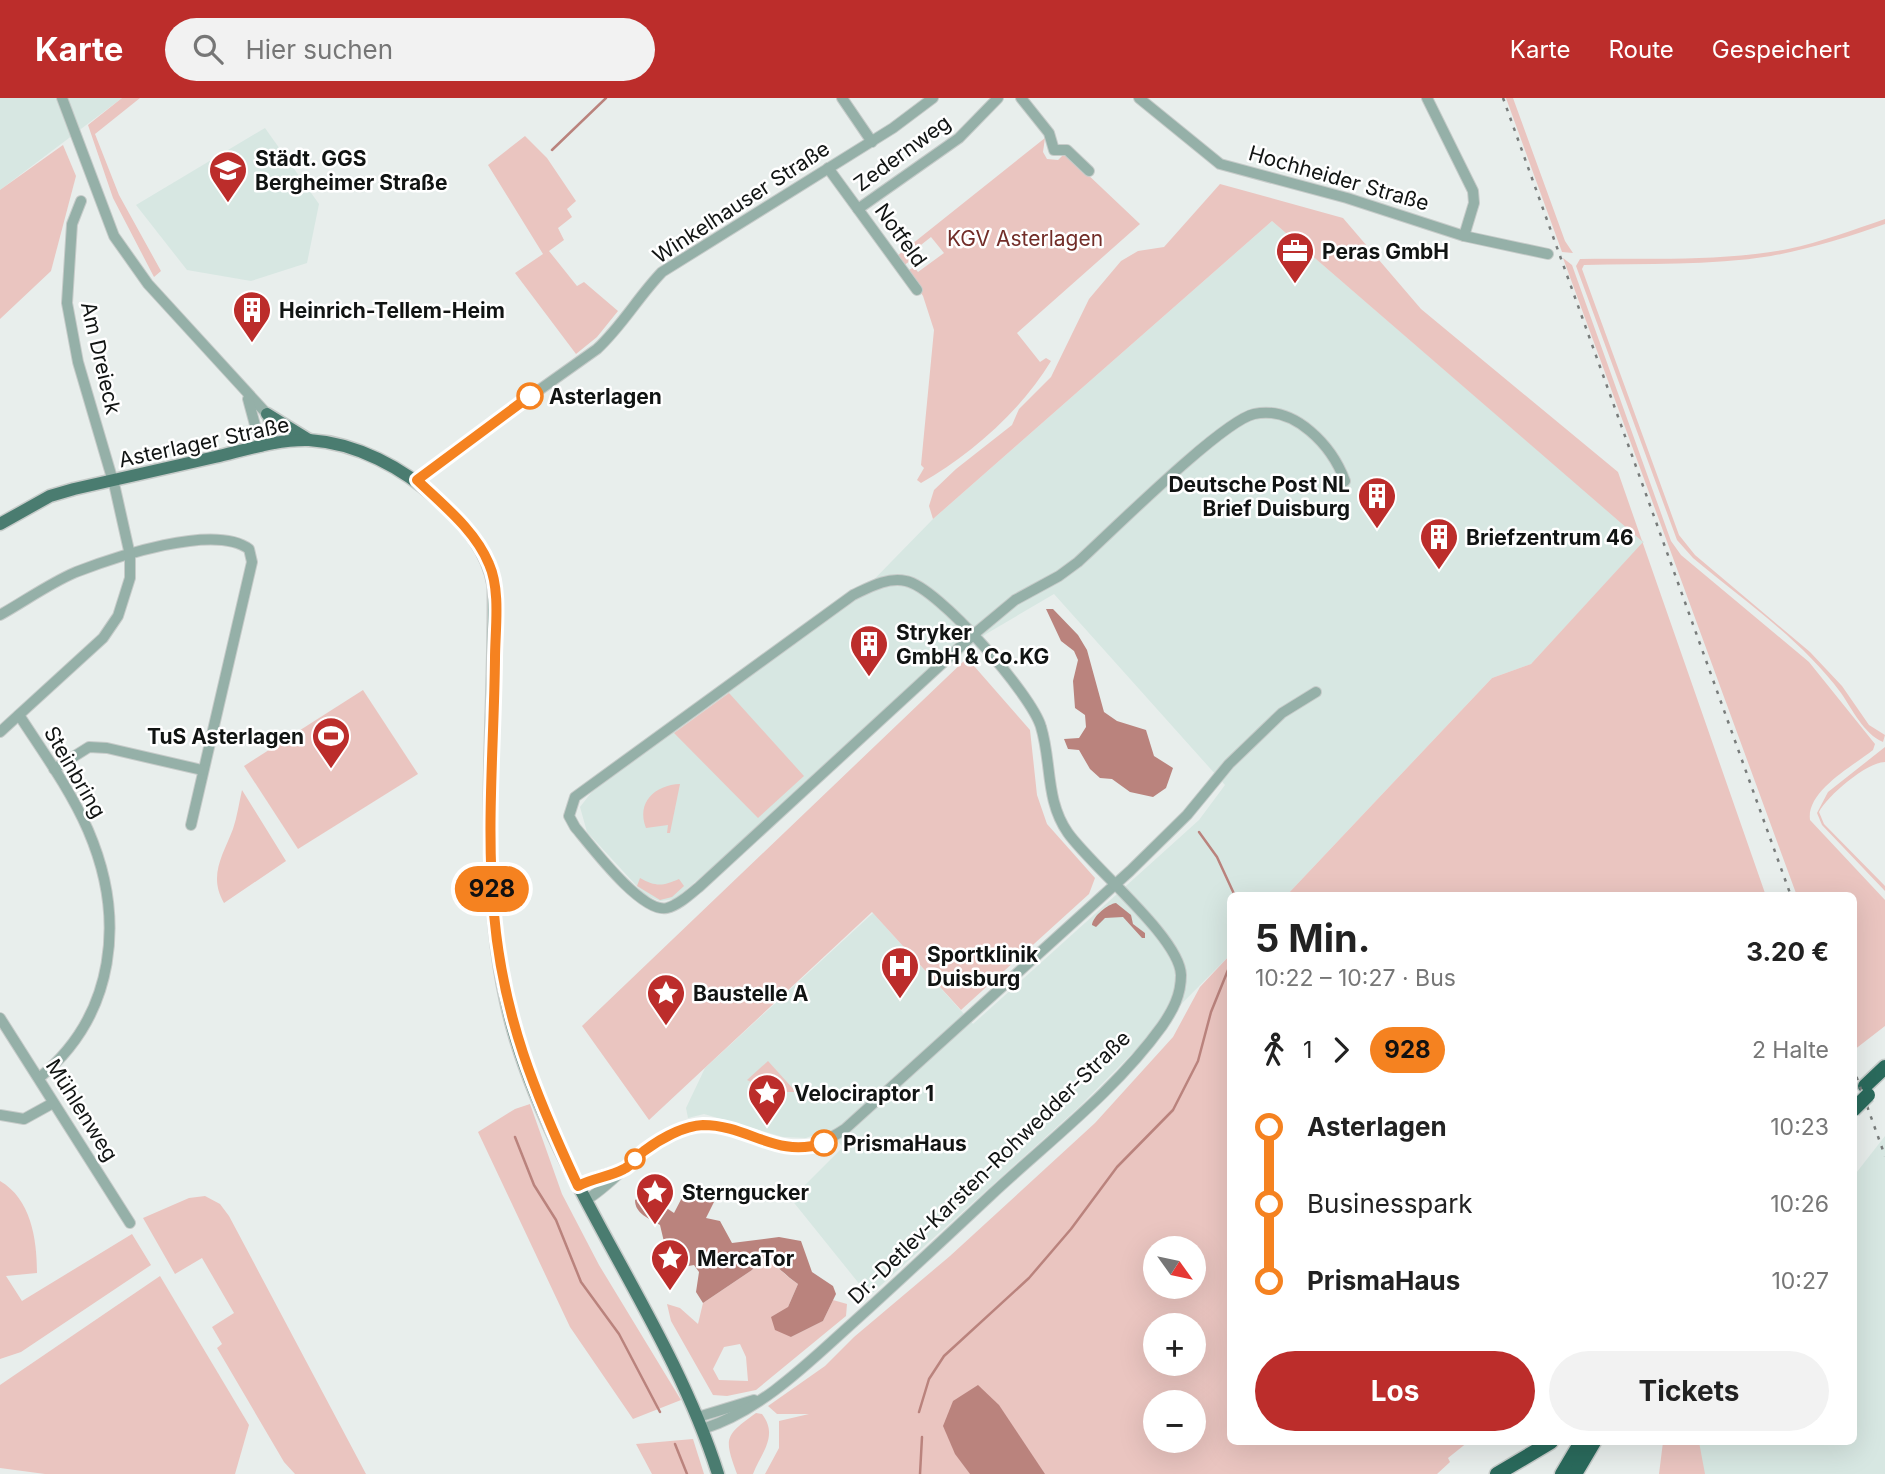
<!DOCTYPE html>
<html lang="de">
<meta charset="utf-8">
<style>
body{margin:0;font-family:Inter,sans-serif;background:#f2f2f2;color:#222;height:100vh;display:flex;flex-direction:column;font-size:26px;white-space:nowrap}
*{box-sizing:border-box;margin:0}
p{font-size:23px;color:#767676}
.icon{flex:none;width:38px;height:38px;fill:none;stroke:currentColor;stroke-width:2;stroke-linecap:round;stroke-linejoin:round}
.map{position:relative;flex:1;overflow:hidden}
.details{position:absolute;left:1227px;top:794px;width:630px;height:553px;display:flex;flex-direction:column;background:#fff;border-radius:10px;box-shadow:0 7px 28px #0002}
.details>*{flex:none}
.badge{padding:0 14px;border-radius:23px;font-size:24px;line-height:46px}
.needle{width:46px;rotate:123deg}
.tools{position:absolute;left:1143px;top:1138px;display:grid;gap:14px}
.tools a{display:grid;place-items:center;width:63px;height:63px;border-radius:50%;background:#fff;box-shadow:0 7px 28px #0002;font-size:35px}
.map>.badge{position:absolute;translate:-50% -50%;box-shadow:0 0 0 4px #fff}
.legs{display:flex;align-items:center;gap:10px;height:77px;padding:0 28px;font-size:23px}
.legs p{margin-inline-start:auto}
.summary{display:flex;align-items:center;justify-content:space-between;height:119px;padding:0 28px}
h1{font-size:38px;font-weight:700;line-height:52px}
.action{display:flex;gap:14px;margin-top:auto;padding:14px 28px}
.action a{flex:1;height:80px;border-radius:42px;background:#bc2d2b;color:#fff;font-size:28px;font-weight:700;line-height:80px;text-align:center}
.action a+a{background:#f2f2f2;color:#222}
ul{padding:0 28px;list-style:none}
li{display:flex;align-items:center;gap:24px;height:77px;font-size:26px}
li i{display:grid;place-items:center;width:10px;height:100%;margin:0 9px;background:currentColor}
li i::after{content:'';width:18px;height:18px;margin:-9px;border:5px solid;border-radius:50%;background:#fff}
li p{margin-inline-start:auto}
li:first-child i{background:linear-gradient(#0000 50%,currentColor 0)}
li:last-child i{background:linear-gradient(currentColor 50%,#0000 0)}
header{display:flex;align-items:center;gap:42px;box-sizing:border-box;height:98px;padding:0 35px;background:#bc2d2b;color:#fff}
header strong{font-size:33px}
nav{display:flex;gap:38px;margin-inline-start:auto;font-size:24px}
.search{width:490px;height:63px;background:#f2f2f2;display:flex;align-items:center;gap:18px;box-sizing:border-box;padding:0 24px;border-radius:38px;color:#767676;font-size:26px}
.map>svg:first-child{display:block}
.built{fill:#d7e7e2}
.green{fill:#eac5c0;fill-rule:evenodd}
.water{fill:#ba837d}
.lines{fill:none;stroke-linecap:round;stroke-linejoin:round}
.stream{stroke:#ba837d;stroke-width:2.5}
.minor-casing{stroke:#c6cbc9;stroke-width:12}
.major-casing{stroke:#c6cbc9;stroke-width:15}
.highway-casing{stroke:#c6cbc9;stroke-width:17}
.minor{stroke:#95b0a8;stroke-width:10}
.major{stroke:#4a7c70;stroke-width:12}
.highway{stroke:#2a6a5c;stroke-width:14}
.rail{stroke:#787c7b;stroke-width:2.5;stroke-dasharray:3.5 7;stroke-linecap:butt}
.highway-bridge-casing{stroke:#c6cbc9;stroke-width:17;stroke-linecap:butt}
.highway-bridge{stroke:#2a6a5c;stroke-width:14}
.line-1-casing{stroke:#fff;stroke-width:16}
.line-1{stroke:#f58220;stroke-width:10}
.stop-1-dot{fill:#fff;stroke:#f58220;stroke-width:3.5}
.labels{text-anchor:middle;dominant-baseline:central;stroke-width:5;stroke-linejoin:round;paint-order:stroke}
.street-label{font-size:21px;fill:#111413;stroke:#fff}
.poi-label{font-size:21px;font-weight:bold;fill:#111413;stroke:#fff;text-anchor:start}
.park-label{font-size:21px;fill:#722d28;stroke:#fff}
.stop-label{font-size:21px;font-weight:bold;fill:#111413;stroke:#fff;text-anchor:start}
</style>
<header>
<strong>Karte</strong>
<div class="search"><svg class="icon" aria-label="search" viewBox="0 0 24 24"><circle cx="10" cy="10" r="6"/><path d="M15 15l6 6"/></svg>Hier suchen</div>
<nav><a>Karte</a><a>Route</a><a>Gespeichert</a></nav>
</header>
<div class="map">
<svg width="1885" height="1376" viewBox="0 0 1885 1376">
<rect width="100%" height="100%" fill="#e8eeec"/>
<!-- built -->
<g class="built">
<polygon points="0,0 122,0 0,92"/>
<polygon points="265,30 319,106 307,165 251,183 187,172 136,107"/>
<polygon points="1272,123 1644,444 1531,566 1492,580 1286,798 1230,798 1230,857 1079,1009 869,1198 791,1101 843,1049 827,1032 806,1040 783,1039 704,1016 688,1020 686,1010 705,970 873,815 973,926 1199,722 1225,687 1054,496 986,536 675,801 660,803 645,797 587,734 580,709 594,691 852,504 933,421"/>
<polygon points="1885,1038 1885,1376 1679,1376 1685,1344 1853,1344 1853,1079"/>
</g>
<!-- green -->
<g class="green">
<polygon points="122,0 140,0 95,36 119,97 161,173 154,179 113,100 88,27"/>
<polygon points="1506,0 1513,0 1565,143 1573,155 1562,154"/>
<polygon points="525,38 547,60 576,103 567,111 572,119 558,130 564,142 549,153 577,188 584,184 618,213 597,239 576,256 515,175 543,156 488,67"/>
<path d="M1045,40L1043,54L1047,61L1058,62L1065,55L1140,126L1017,235L1040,264L1046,260L1051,263C1021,313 970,357 921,385L917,382L924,370L921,367L934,232L923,198L907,173L914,169L918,174L944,155L931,139L907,158L910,163L903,168L897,158Z"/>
<polygon points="63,47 76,78 51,173 0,221 0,92"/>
<polygon points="1220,86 1343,120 1421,211 1618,374 1766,798 1286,798 1492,580 1531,566 1643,444 1272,123 933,421 929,408 934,392 956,371 1012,327 1019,311 1051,279 1089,201 1121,163 1138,153 1164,149"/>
<path d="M1885,121V126C1848,139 1810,151 1771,158C1709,168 1646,165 1584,167L1582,171L1679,437L1695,457L1810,554L1842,588L1869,627L1885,637L1883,644C1864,636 1852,611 1841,595C1802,542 1743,502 1693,460L1677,442L1576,168L1580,161C1649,160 1719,164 1788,151C1821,144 1853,132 1885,121Z"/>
<path d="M1563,160L1572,167L1671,443L1681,457L1809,564L1875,646L1873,652C1853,668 1806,693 1810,722L1885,802V928L1854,952L1853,798H1797Z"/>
<polygon points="967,560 1030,632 1037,697 1047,726 1095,780 1089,796 961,912 872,814 649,1022 582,928"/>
<polygon points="363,592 418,676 298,751 244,668"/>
<polygon points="729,595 804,678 758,720 674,635"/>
<path d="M1885,649V664C1867,664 1827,698 1819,714L1824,726L1885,788V793L1822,727L1817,715L1828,694Z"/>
<path d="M680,686L670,735H667L668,727L646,730C636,704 655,687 680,686Z"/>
<path d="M242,692L286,763L224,805C208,778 223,757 233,731C237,719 239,705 242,692Z"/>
<path d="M640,780C656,789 663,788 679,781L684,788L672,799L660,802L637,788Z"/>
<path d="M1230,857V1344H1468L1448,1360L1450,1364L1437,1376H765L779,1350V1323L809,1316H777L768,1308L825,1268L854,1239L950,1158L1095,1025L1173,939L1200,889ZM1155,1150H1194V1188H1155ZM1155,1227H1194V1265H1155ZM1155,1304H1194V1342H1155Z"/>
<polygon points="768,963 796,994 770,994 747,982"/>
<polygon points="530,1006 562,1096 599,1167 681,1302 633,1321 570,1229 478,1034 515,1011"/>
<path d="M0,1083C31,1101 37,1141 37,1175L6,1178L22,1203L132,1136L151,1167L21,1254L0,1261Z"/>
<polygon points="205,1098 220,1106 229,1118 366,1376 295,1376 284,1364 217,1250 222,1246 212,1229 234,1215 202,1160 175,1176 143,1120 189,1100"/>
<path d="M762,1160C773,1163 786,1179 798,1186L788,1209L791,1239L823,1223L833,1202L847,1206L846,1218L756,1292L727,1298L713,1297L671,1223L667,1206L680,1210L698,1226L703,1205L752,1172ZM740,1246L746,1259L748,1283L719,1282L713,1271L724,1249Z"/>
<polygon points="160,1178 249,1327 235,1376 45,1376 0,1370 0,1287"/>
<path d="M756,1315L762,1316C779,1338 761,1355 753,1376H737C724,1340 724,1338 756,1315Z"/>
<polygon points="693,1341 704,1376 652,1376 636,1346"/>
<polygon points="1663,1344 1699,1344 1705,1376 1659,1376"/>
</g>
<!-- water -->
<g class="water">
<polygon points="1046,511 1053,511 1078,537 1087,552 1104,614 1117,623 1146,632 1154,658 1173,670 1166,690 1153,699 1130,694 1112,681 1100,680 1090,671 1079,652 1068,651 1064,641 1079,640 1086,629 1085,617 1075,610 1073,583 1078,562 1074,553 1061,543"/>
<path d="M1116,805L1131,817L1133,826L1145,835V840H1142L1123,819L1105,820L1096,829L1092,827C1093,818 1108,806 1116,805Z"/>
<path d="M687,1090L714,1104L706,1120L720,1123L732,1145L779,1139L801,1143L812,1174L833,1188L836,1196L823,1223L791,1239L775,1232L771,1219L788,1209L798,1186C787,1179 773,1163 762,1160L752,1172L703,1205L696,1194L699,1174L694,1167L678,1170L669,1165L660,1127C649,1120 635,1116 635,1102L640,1099L651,1107L664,1104L662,1107L674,1115Z"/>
<polygon points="978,1287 999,1307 1045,1376 970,1376 955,1356 943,1328 953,1303"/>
</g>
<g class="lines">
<!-- stream -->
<g class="stream">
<polyline points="552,52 606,0"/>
<polyline points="1199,734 1217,759 1235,798"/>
<polyline points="515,1039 534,1087 556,1122 581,1184 619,1236 660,1314"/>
<polyline points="919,1314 929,1281 944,1258 1029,1180 1071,1131 1117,1069 1173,1012 1198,963 1211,914 1228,872"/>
<polyline points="675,1346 687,1376"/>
<polyline points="920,1376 922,1339"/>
</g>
<defs>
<g id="minor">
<polyline points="62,0 114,138 148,186 267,316 274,346"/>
<polyline points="842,0 872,44"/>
<polyline points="1021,0 1049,35 1054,52 1067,52 1089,73"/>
<polyline points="1139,0 1220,66 1347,100 1464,138 1548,156"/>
<polyline points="1427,0 1473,93 1474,105 1464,138"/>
<polyline points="828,70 917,192"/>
<polyline points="858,111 959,40 998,0"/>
<polyline points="248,301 261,349"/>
<path d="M417,382L453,353L597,251C622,228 638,199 662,174L893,30L933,0"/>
<path d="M0,517C25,503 50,485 76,474C115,459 214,425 249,451L252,464L191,727"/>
<path d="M19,617C43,654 70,691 88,732C126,820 116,917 39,980"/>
<polyline points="0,634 103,540 118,518 130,480 130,457 115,390 78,264 67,205 72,126 81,103"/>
<polyline points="54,671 89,649 107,650 202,672"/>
<polyline points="0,920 130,1125"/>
<polyline points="0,1017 24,1021 53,1005"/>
<polyline points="578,1088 596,1079 624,1071"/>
<path d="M586,1102C620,1082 645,1040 686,1030C751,1014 774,1079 845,1031L1130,773L1187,717L1229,666L1282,615L1316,594"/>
<polyline points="698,1319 754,1302"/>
<path d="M703,1331C759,1313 804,1269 847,1230C896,1186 944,1141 992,1096C1049,1043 1116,992 1162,928C1173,912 1181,897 1181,877C1180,840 1092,769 1068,735C1045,702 1052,665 1041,629C1032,597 938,489 906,483C887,479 870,489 853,497L575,699L569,718L575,729C591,748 642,816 667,810C679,807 690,796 699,789L973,537L1015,502L1059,478L1078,464C1110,435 1222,323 1254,316C1295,307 1332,348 1345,383"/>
</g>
<g id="major">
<polyline points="267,316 309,342"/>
<path d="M0,426L50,398L74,391C121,380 168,370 215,359C245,352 278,341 309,342C357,345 403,370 437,401C465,426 488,452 494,488C496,633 474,802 516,941C563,1095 669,1222 718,1376"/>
</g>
<g id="highway">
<polyline points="1865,988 1885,969"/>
<polyline points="1497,1376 1551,1344"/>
<polyline points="1562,1376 1581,1344"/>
<polyline points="1575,1376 1594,1344"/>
</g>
</defs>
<!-- minor casing -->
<use href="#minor" class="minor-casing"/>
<!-- major casing -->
<use href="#major" class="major-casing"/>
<!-- highway casing -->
<use href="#highway" class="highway-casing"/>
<!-- minor -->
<use href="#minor" class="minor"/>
<!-- major -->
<use href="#major" class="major"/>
<!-- highway -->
<use href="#highway" class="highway"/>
<!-- rail -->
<g class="rail">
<polyline points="1503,0 1791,798"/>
<polyline points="1853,969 1885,1058"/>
</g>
<defs>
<polyline id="highway-bridge" points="1853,1012 1868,997"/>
</defs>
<!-- highway-bridge casing -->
<use href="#highway-bridge" class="highway-bridge-casing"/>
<!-- highway-bridge -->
<use href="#highway-bridge" class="highway-bridge"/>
</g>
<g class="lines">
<defs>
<path id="line-1" d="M530,298L417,382C443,407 475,432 489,466C501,493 495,532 495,561C494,646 486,731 494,816C503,918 535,996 578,1088C593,1080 609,1079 624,1071C631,1068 637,1058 644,1053C660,1041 683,1028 703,1027C749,1027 776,1061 824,1045"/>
</defs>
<!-- line-1 casing -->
<use href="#line-1" class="line-1-casing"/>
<!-- line-1 -->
<use href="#line-1" class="line-1"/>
</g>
<!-- icons -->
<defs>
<symbol id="school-pin" viewBox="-11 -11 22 30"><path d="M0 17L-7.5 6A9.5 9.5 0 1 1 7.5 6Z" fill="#bc2d2b" stroke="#fff"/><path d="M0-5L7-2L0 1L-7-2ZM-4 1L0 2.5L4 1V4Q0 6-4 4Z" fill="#fff"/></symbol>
<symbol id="office-pin" viewBox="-11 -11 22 30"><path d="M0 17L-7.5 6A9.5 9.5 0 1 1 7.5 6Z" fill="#bc2d2b" stroke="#fff"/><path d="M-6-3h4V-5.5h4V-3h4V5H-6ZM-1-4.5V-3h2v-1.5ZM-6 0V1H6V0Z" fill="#fff"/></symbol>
<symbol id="building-pin" viewBox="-11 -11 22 30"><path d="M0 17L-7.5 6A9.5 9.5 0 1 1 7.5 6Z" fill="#bc2d2b" stroke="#fff"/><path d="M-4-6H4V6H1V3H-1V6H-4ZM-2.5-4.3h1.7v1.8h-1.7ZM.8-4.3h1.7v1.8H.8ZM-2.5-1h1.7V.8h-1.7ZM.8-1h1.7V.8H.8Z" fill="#fff"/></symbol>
<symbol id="stadium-pin" viewBox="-11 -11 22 30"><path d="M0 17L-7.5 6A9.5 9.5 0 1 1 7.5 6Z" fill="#bc2d2b" stroke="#fff"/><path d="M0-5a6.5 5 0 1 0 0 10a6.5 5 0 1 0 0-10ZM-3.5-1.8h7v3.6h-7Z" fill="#fff"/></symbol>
<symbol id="hospital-pin" viewBox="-11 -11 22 30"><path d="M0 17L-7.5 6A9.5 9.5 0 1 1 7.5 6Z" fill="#bc2d2b" stroke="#fff"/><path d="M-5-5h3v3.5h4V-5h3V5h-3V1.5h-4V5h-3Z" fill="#fff"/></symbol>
<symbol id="sight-pin" viewBox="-11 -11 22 30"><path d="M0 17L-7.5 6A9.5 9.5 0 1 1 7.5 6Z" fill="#bc2d2b" stroke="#fff"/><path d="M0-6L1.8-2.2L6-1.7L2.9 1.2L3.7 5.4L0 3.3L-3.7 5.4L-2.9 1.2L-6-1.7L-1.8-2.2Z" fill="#fff"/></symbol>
</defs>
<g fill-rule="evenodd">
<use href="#school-pin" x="206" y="50" width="44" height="60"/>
<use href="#office-pin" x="1273" y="131" width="44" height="60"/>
<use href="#building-pin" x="230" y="190" width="44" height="60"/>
<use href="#building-pin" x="1355" y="376" width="44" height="60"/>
<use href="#building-pin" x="1417" y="417" width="44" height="60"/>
<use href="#building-pin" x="847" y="524" width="44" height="60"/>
<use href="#stadium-pin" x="309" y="616" width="44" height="60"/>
<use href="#hospital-pin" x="878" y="846" width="44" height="60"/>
<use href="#sight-pin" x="644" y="873" width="44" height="60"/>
<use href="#sight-pin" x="745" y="973" width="44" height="60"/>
<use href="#sight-pin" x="633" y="1072" width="44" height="60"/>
<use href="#sight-pin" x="648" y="1138" width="44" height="60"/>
</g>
<!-- markers -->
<g class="stop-1-dot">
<circle cx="530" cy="298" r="12"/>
<circle cx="824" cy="1045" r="12"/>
<circle cx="635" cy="1061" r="9"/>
</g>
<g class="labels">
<!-- street labels -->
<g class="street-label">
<text transform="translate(902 55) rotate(-36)">Zedernweg</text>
<text transform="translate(1339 80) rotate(16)">Hochheider Straße</text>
<text transform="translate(741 104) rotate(-33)">Winkelhauser Straße</text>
<text transform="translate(901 137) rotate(54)">Notfeld</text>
<text transform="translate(101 260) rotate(77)">Am Dreieck</text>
<text transform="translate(204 344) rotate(-12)">Asterlager Straße</text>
<text transform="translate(75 674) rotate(60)">Steinbring</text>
<text transform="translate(82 1012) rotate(58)">Mühlenweg</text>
<text transform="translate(989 1069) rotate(-44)">Dr.-Detlev-Karsten-Rohwedder-Straße</text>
</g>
<!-- poi labels -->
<g class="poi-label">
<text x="255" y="60">Städt. GGS<tspan x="255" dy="24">Bergheimer Straße</tspan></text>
<text x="1322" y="153">Peras GmbH</text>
<text x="279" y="212">Heinrich-Tellem-Heim</text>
<text x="1350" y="386" text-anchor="end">Deutsche Post NL<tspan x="1350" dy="24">Brief Duisburg</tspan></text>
<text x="1466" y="439">Briefzentrum 46</text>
<text x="896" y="534">Stryker<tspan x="896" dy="24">GmbH &amp; Co.KG</tspan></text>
<text x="304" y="638" text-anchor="end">TuS Asterlagen</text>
<text x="927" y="856">Sportklinik<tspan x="927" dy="24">Duisburg</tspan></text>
<text x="693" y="895">Baustelle A</text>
<text x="794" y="995">Velociraptor 1</text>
<text x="682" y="1094">Sterngucker</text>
<text x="697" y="1160">MercaTor</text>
</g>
<!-- park labels -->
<g class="park-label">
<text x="1025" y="140">KGV Asterlagen</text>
</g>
<!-- stop labels -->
<g class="stop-label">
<text x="549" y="298">Asterlagen</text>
<text x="843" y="1045">PrismaHaus</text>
</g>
</g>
</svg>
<div class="tools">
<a><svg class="needle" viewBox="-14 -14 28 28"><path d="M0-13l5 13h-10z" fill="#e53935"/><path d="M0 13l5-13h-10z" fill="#767676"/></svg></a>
<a>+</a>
<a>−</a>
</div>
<b class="badge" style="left:492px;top:791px;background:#f58220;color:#111">928</b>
<section class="details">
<div class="summary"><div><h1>5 Min.</h1><p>10:22 – 10:27 · Bus</p></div><b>3.20 €</b></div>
<div class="legs"><svg class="icon" aria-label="walk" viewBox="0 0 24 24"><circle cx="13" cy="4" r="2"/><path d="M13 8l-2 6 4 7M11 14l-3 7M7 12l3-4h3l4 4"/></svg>1<svg class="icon" aria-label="forward" viewBox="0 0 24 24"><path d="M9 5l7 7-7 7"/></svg><b class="badge" style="background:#f58220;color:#111">928</b><p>2 Halte</p></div>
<ul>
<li><i style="color:#f58220"></i><b>Asterlagen</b><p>10:23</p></li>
<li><i style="color:#f58220"></i><span>Businesspark</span><p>10:26</p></li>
<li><i style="color:#f58220"></i><b>PrismaHaus</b><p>10:27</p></li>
</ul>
<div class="action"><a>Los</a><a>Tickets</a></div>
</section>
</div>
